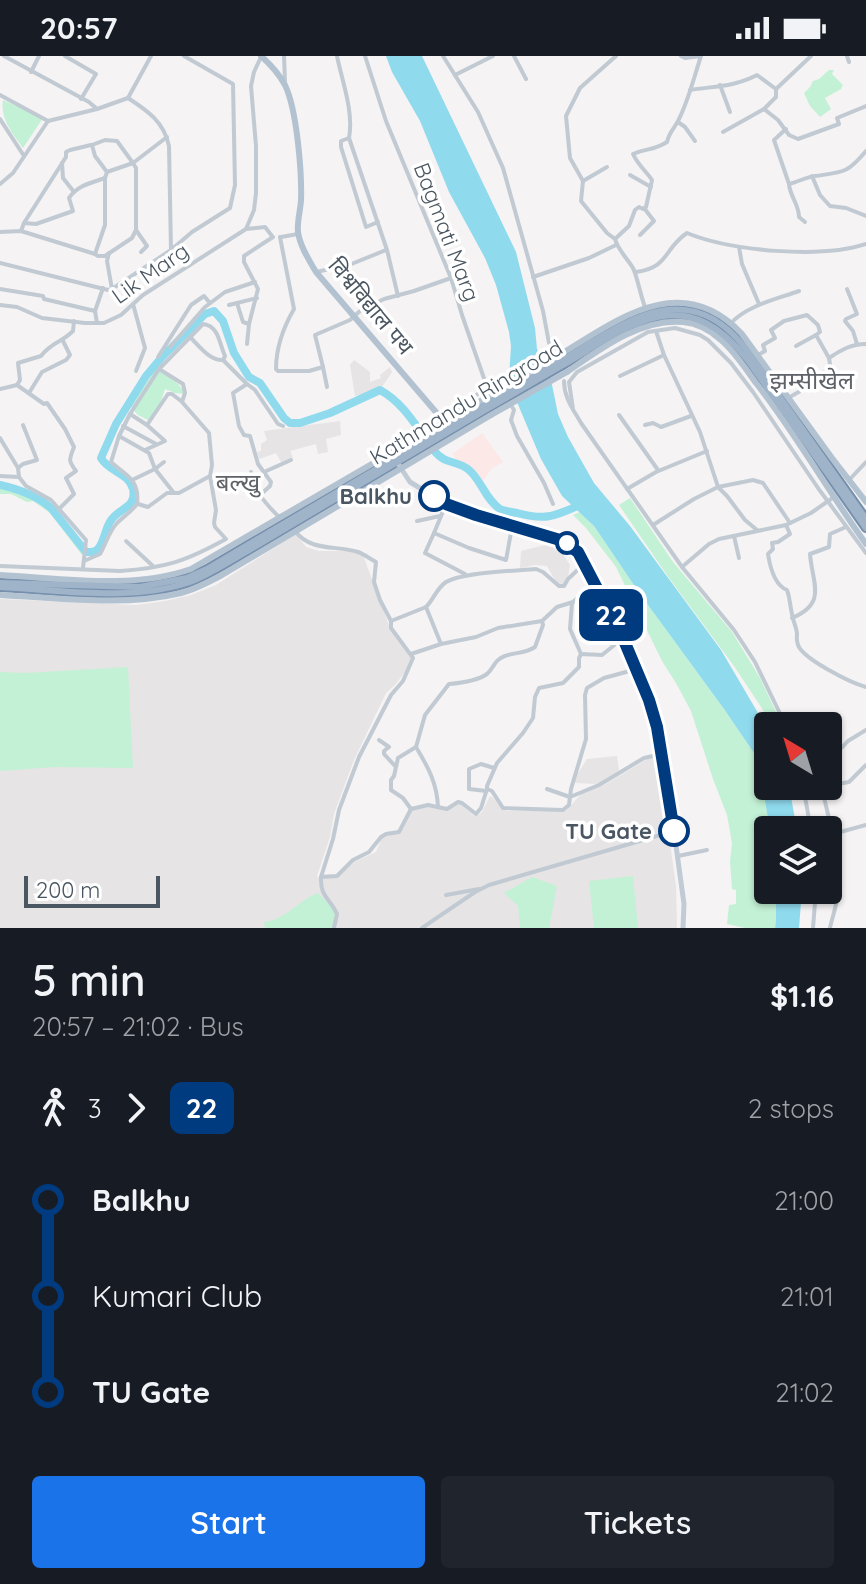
<!DOCTYPE html>
<meta charset="utf-8">
<style>
body{margin:0;font-family:Quicksand,"Noto Sans Devanagari",sans-serif;background:#20242c;color:#f1f3f6;height:100vh;display:flex;flex-direction:column;font-size:30px;white-space:nowrap}
*{box-sizing:border-box;margin:0}
p{font-size:26px;color:#9ea1a6}
.icon{flex:none;width:44px;height:44px;fill:none;stroke:currentColor;stroke-width:2;stroke-linecap:round;stroke-linejoin:round}
.map{position:relative;height:872px;overflow:hidden}
.sheet{display:flex;flex-direction:column;background:#171b24;flex:1}
.sheet>*{flex:none}
.badge{padding:0 16px;border-radius:12px;font-size:28px;line-height:52px}
.needle{width:52px;rotate:322deg}
.controls{position:absolute;left:754px;top:656px;display:grid;gap:16px}
.controls a{display:grid;place-items:center;width:88px;height:88px;border-radius:8px;background:#171b24;box-shadow:0 2px 6px #0004;font-size:40px}
.scale{position:absolute;left:24px;bottom:20px;width:136px;box-sizing:border-box;padding-left:8px;border:4px solid #4a5661;border-top:0;font-size:22px;line-height:28px;white-space:nowrap;color:#4a5661;-webkit-text-stroke:6px #fff;paint-order:stroke}
.map>.badge{position:absolute;translate:-50% -50%;box-shadow:0 0 0 4px #fff}
.legs{display:flex;align-items:center;gap:12px;height:88px;padding:0 32px;font-size:26px}
.legs p{margin-inline-start:auto}
.head{display:flex;align-items:center;justify-content:space-between;height:136px;padding:0 32px}
h1{font-size:44px;font-weight:600;line-height:60px}
.action{display:flex;gap:16px;margin-top:auto;padding:16px 32px}
.action a{flex:1;height:92px;border-radius:8px;background:#1a73e8;color:#fff;font-size:32px;font-weight:600;line-height:92px;text-align:center}
.action a+a{background:#20242c;color:#f1f3f6}
ul{padding:0 32px;list-style:none}
li{display:flex;align-items:center;gap:28px;height:96px;font-size:30px}
li i{display:grid;place-items:center;width:12px;height:100%;margin:0 10px;background:currentColor}
li i::after{content:'';width:20px;height:20px;margin:-10px;border:6px solid;border-radius:50%;background:#171b24}
li p{margin-inline-start:auto}
li:first-child i{background:linear-gradient(#0000 50%,currentColor 0)}
li:last-child i{background:linear-gradient(currentColor 50%,#0000 0)}
.status{display:flex;justify-content:space-between;align-items:center;height:56px;padding:0 40px;background:#171b24;direction:ltr}
.status svg{height:22px;fill:currentColor}
.map>svg:first-child{display:block}
.education{fill:#e6e4e5}
.medical{fill:#fce8e6}
.green{fill:#c3f1d5}
.water{fill:#90daee}
.lines{fill:none;stroke-linecap:round;stroke-linejoin:round}
.river{stroke:#90daee;stroke-width:8}
.trunk-casing{stroke:#7690ad;stroke-width:10}
.minor{stroke:#c1cad2;stroke-width:4}
.tertiary{stroke:#c1cad2;stroke-width:4}
.secondary{stroke:#c1cbd6;stroke-width:5}
.primary{stroke:#b3c2d1;stroke-width:6}
.trunk{stroke:#9fb4c9;stroke-width:6}
.trunk-bridge-casing{stroke:#7690ad;stroke-width:10;stroke-linecap:butt}
.primary-bridge{stroke:#b3c2d1;stroke-width:6}
.trunk-bridge{stroke:#9fb4c9;stroke-width:6}
.line-1-casing{stroke:#fff;stroke-width:18}
.line-1{stroke:#003b80;stroke-width:12}
.stop-1-dot{fill:#fff;stroke:#003b80;stroke-width:4}
.labels{text-anchor:middle;dominant-baseline:central;stroke-width:7;stroke-linejoin:round;paint-order:stroke}
.street-label{font-size:22px;fill:#4a5661;stroke:#fff}
.stop-label{font-size:22px;font-weight:bold;fill:#4a5661;stroke:#fff;text-anchor:end}
.neighbourhood-label{font-size:24px;fill:#5f6368;stroke:#fff}
</style>
<div class="status"><b>20:57</b><svg viewBox="0 0 49 12"><path d="M0 12V9h3v3zM5 12V6h3v6zM10 12V3h3v9zM15 12V0h3v12zM26 1h20v11H26zM47 4h2v5h-2z"/></svg></div>
<div class="map">
<svg width="866" height="872" viewBox="0 0 866 872">
<rect width="100%" height="100%" fill="#f5f3f3"/>
<!-- education -->
<g class="education">
<polygon points="354,304 370,316 370,326 381,322 380,319 390,311 392,316 380,334 355,340 350,309"/>
<polygon points="340,365 341,379 326,383 328,396 318,398 316,388 290,395 293,401 282,408 276,397 259,403 257,396 261,395 261,388 267,384 264,375"/>
<polygon points="296,478 306,491 319,495 351,495 363,499 391,575 411,603 405,616 395,629 386,637 354,704 334,758 330,781 317,820 320,823 341,818 356,805 376,796 382,781 398,777 403,773 411,755 423,750 448,754 456,749 461,748 473,759 477,760 482,756 489,742 491,740 506,755 566,755 582,737 604,729 649,702 658,700 676,830 677,872 0,872 0,543 136,549 165,545 191,539 216,529"/>
<polygon points="553,487 554,493 563,498 570,509 568,521 563,529 559,529 556,526 547,510 535,509 520,512 521,495"/>
<polygon points="617,700 619,714 617,716 597,728 575,727 577,719 587,703"/>
</g>
<!-- medical -->
<polygon class="medical" points="482,377 503,406 492,412 482,426 472,414 459,406 452,398"/>
<!-- green -->
<g class="green">
<polygon points="829,14 834,14 832,18 843,29 841,33 825,42 831,53 820,61 810,50 804,37 810,31 813,25 819,23"/>
<path d="M3,44L43,62L23,92C12,77 0,62 3,44Z"/>
<path d="M156,313C166,320 181,326 184,338L175,337L165,333L160,348L150,365L138,359L130,350Z"/>
<path d="M0,428C45,434 60,456 84,492L82,499L50,457L33,445L27,446L11,438H0Z"/>
<polygon points="630,442 673,506 732,576 760,622 776,656 767,660 734,610 669,522 619,449"/>
<polygon points="580,456 594,470 640,538 724,653 754,697 764,722 765,745 770,774 768,774 768,834 776,834 776,864 775,872 745,872 727,868 729,849 736,848 736,834 732,833 730,805 732,787 727,759 713,723 691,655 676,627 662,605 616,511 586,472 573,459"/>
<polygon points="128,611 133,712 55,711 0,715 0,616 26,617"/>
<polygon points="633,820 638,872 594,872 589,825"/>
<polygon points="532,821 557,830 549,872 520,872 518,850 504,837"/>
<path d="M318,837L336,856L333,872H265L264,866C285,864 299,844 318,837Z"/>
</g>
<!-- water -->
<g class="water">
<polygon points="386,0 422,0 516,196 535,272 537,293 550,319 558,358 568,381 594,427 630,470 721,594 758,657 768,676 768,730 789,730 797,774 770,774 765,745 764,722 754,697 724,653 640,538 594,470 562,440 541,403 514,339 509,322 511,290 509,276 496,229 485,202 449,136 420,65 392,16"/>
<polygon points="776,834 802,834 799,872 775,872 776,864"/>
</g>
<g class="lines">
<!-- river -->
<path class="river" d="M0,429C18,433 37,440 51,452L86,496C91,496 94,497 98,493C105,485 105,471 112,463C120,452 137,451 133,433C129,417 109,416 101,402L116,368L146,320L162,301L205,258L214,255L223,265L234,297L249,321L260,327L284,362L290,367H300L330,357L380,334C404,347 417,372 433,393C445,410 456,403 469,414C481,424 486,444 500,453C504,455 512,456 517,457C547,465 555,460 582,448"/>
<defs>
<g id="trunk">
<path d="M561,305C624,267 687,217 746,293L866,463"/>
<path d="M563,309C633,268 683,224 747,303L866,472"/>
<polyline points="0,527 140,531 187,522 207,513 485,349"/>
<path d="M0,531C61,534 131,546 190,526C206,520 220,511 234,503L487,353"/>
</g>
</defs>
<!-- trunk casing -->
<use href="#trunk" class="trunk-casing"/>
<!-- minor -->
<g class="minor">
<polyline points="4,0 89,46 97,53"/>
<polyline points="65,0 96,18 81,43"/>
<polyline points="284,0 285,25"/>
<path d="M337,0C342,25 354,56 349,82L387,194L398,240"/>
<polyline points="365,0 386,65 451,222 462,259 487,331 459,352 440,360"/>
<polyline points="514,0 526,23"/>
<path d="M616,0L580,32L566,60L570,102L583,125L581,145L607,177L615,183C618,194 627,202 633,212C637,220 641,241 645,251"/>
<polyline points="681,0 685,2 701,0"/>
<polyline points="811,0 776,33 776,41 764,53 778,64 789,79 798,83 839,68 837,62 866,50"/>
<polyline points="847,0 849,6"/>
<polyline points="31,16 39,0"/>
<polyline points="455,19 493,0"/>
<polyline points="720,29 730,56"/>
<path d="M690,34C715,30 734,31 757,19L776,33"/>
<polyline points="0,39 48,65"/>
<path d="M128,42C148,55 164,66 169,90L171,194"/>
<polyline points="128,42 151,0"/>
<polyline points="0,63 24,100"/>
<polyline points="678,66 685,71 695,85"/>
<path d="M786,73L774,84L789,128C798,126 806,121 815,120C843,116 847,118 866,95"/>
<polyline points="723,76 764,53"/>
<polyline points="349,82 341,85 341,91 366,171 378,166"/>
<polyline points="62,107 63,122 74,136"/>
<polyline points="107,116 133,107 117,85 105,84 92,89 95,100 107,116 105,122 105,169 95,198 98,200 105,200 132,182 136,174 136,112 133,107 167,81"/>
<polyline points="630,119 651,131"/>
<polyline points="812,120 820,139 830,150 846,152 866,160"/>
<polyline points="583,125 607,111"/>
<polyline points="0,128 13,117 48,65 97,53 128,42"/>
<path d="M789,128C790,141 799,148 799,161L805,166"/>
<path d="M24,167L36,168L73,155L69,142C78,129 91,127 105,122"/>
<polyline points="246,173 265,171 272,180"/>
<polyline points="136,174 147,190 141,196"/>
<polyline points="21,175 24,167 66,101 66,96 70,94 91,89"/>
<polyline points="0,176 21,175 95,198"/>
<polyline points="640,179 654,165 644,152"/>
<path d="M280,181L294,253C283,272 276,291 276,313L278,315H309L323,311L315,279L350,264L360,255L384,243L414,235L451,222"/>
<polyline points="281,181 298,178"/>
<path d="M615,183L629,170L635,154L639,151L643,153L646,151L652,124C646,115 638,109 633,98C646,92 653,95 667,86C669,76 675,72 679,63C689,43 694,21 701,0"/>
<polyline points="739,191 742,208 759,248"/>
<polyline points="109,197 107,205 112,233"/>
<polyline points="0,207 108,234 112,233 171,194 192,176 230,152 235,129 233,28 184,0"/>
<polyline points="316,216 349,209 386,194"/>
<path d="M636,216C670,211 663,193 687,177C731,195 821,203 866,188"/>
<polyline points="533,221 589,202 616,189"/>
<polyline points="0,233 43,240 44,243 95,255"/>
<polyline points="847,233 857,258 846,263 845,265 853,275 857,288"/>
<polyline points="237,247 243,266 249,268 258,233 244,206 244,200 273,181"/>
<polyline points="133,248 145,292 136,315"/>
<polyline points="0,249 17,251 42,262 85,267 104,267 121,259 143,239 246,173 254,154 256,137 256,90 251,30 254,16 261,1"/>
<polyline points="229,249 257,242"/>
<polyline points="97,267 95,255 103,232"/>
<path d="M731,267C748,249 777,243 799,235"/>
<polyline points="656,275 664,299 700,376 718,431 727,440 745,464 757,474"/>
<path d="M190,281C199,290 210,305 223,304L247,328L233,337L239,370L244,379L250,380L258,408L271,426L270,430L259,440"/>
<polyline points="247,288 249,268"/>
<polyline points="796,290 816,279"/>
<polyline points="170,291 205,251 225,236 255,226"/>
<polyline points="758,299 765,295 763,289 775,282 771,274 784,265 807,259 818,269 820,276 816,279 829,302"/>
<polyline points="158,301 191,249 204,240 210,247"/>
<polyline points="323,311 327,331"/>
<polyline points="620,320 664,299"/>
<path d="M564,325C564,342 573,353 581,367L682,511L734,574L755,606L786,670"/>
<polyline points="247,328 255,334 278,368 283,370"/>
<path d="M17,329L20,324L18,307L41,300C52,286 61,287 73,275L74,265"/>
<path d="M0,333L17,329L44,348L47,347L65,373L74,391C69,404 68,404 76,415L66,422L74,438L60,452"/>
<polyline points="29,337 42,316 66,304 70,299 63,285"/>
<path d="M788,342L820,324L821,317L831,314L829,302C841,294 851,288 866,288"/>
<polyline points="509,346 514,354 511,364 517,380 544,427 553,448"/>
<polyline points="573,353 569,326 577,316 648,276 675,272 700,279 708,284 731,307 753,336 818,432 866,497"/>
<polyline points="130,358 159,313"/>
<polyline points="619,359 658,414"/>
<polyline points="645,369 653,367 661,371 691,360"/>
<polyline points="123,370 156,388"/>
<polyline points="0,382 18,412 19,421 26,430 51,444 86,484 83,512"/>
<polyline points="145,394 165,385 147,369"/>
<polyline points="164,406 155,413 149,397 119,380 130,358 147,369 168,338 172,338 181,345"/>
<polyline points="18,412 23,408 37,404 23,369"/>
<path d="M251,416C255,436 265,447 279,461"/>
<polyline points="264,416 291,404"/>
<polyline points="0,420 19,421"/>
<polyline points="850,423 866,406"/>
<polyline points="132,424 155,413 174,437"/>
<polyline points="627,433 656,416 707,395"/>
<polyline points="138,448 148,451 167,437 179,437 210,420"/>
<polyline points="417,465 440,460"/>
<polyline points="653,469 694,443 718,431 753,424 763,427 790,467"/>
<path d="M786,469L790,478L778,486L772,487L773,493L768,498C770,511 774,529 787,534C790,542 790,550 792,558C793,565 796,570 797,577C797,583 796,582 798,589C803,603 851,627 866,631"/>
<path d="M295,475C311,496 336,489 358,496C364,498 370,503 376,506L374,526L380,544L391,565"/>
<polyline points="434,477 446,448"/>
<polyline points="734,480 739,502"/>
<polyline points="126,485 154,511"/>
<path d="M84,505L100,498C106,488 108,477 117,467C124,460 131,456 137,448C140,423 126,420 111,406L119,380"/>
<path d="M585,507L568,523L564,530H559L543,516L536,513C514,515 463,516 446,526C436,533 434,543 426,551L441,588L476,581L498,572L542,565L557,551L573,546L595,526"/>
<path d="M0,510L120,515C166,512 186,505 226,483L215,471L214,467L216,454L210,420L212,409L209,377L182,346L185,337L183,328L159,313L203,268C219,270 219,287 225,300L223,304"/>
<polyline points="682,511 709,488 719,483 786,469 811,457 834,441"/>
<polyline points="465,518 425,497 434,477 469,492 506,504 512,471"/>
<polyline points="572,547 570,573 581,598"/>
<polyline points="426,551 391,565 391,572 413,602 403,625 391,639 359,701 339,754 333,783 321,821 337,820 353,804 369,796 381,781 386,778 399,776 411,753 428,749 447,753 458,746 462,747 476,758 481,752 487,733"/>
<path d="M792,562C828,547 812,527 810,498L829,491L830,478L846,471"/>
<polyline points="623,582 602,599 581,598 579,602 579,611 563,627 539,632 535,641 533,662 523,677 497,707 487,730 487,733 492,735 503,752 563,754 569,749 571,733 586,683 585,639 587,632 604,622 637,613"/>
<polyline points="411,598 441,588"/>
<polyline points="788,670 796,667 801,670"/>
<polyline points="379,684 389,691 384,695 384,698 395,710"/>
<polyline points="828,701 836,698 848,685 866,674"/>
<polyline points="803,730 811,774"/>
<path d="M821,730C830,766 841,804 837,842C836,852 832,862 830,872"/>
<polyline points="827,730 849,726 866,709"/>
<polyline points="547,733 570,741 599,729 644,702 662,698"/>
<polyline points="486,735 469,733 469,713 481,708 494,712"/>
<path d="M438,751C437,727 428,711 416,691L425,659L449,628C461,627 477,625 487,618C494,612 494,604 505,600C515,596 525,598 535,591L543,569L542,565"/>
<polyline points="411,753 403,742 391,734 391,724 394,720 398,702 416,691"/>
<polyline points="833,778 866,769"/>
<polyline points="678,800 707,794"/>
<path d="M321,821C320,841 330,842 337,858L334,872"/>
<polyline points="446,839 479,833"/>
<polyline points="813,872 816,834"/>
</g>
<!-- tertiary -->
<g class="tertiary">
<polyline points="443,0 478,56 503,112 543,255 549,287 555,292 564,295"/>
<polyline points="422,872 475,836 489,829 674,775"/>
</g>
<!-- secondary -->
<polyline class="secondary" points="395,403 410,426 446,448 496,466 560,484 572,491 585,507 623,582 649,644 657,671 674,775 684,848 683,872"/>
<!-- primary -->
<g class="primary">
<path d="M261,0C270,8 279,18 285,29C297,54 302,117 301,145C300,156 297,166 298,176C300,190 309,204 316,216L447,369"/>
<path d="M558,300C617,264 681,213 742,278L832,402L866,446"/>
<path d="M567,316C600,293 641,262 683,266C697,267 711,275 721,284C735,296 745,312 756,327C796,378 828,435 866,488"/>
<path d="M0,519C62,522 131,534 191,513L482,344"/>
<path d="M0,539C60,542 123,551 181,537C196,533 209,526 222,519L491,359"/>
</g>
<!-- trunk -->
<use href="#trunk" class="trunk"/>
<defs>
<g id="trunk-bridge">
<polyline points="485,349 561,305"/>
<polyline points="487,353 563,309"/>
</g>
</defs>
<!-- trunk-bridge casing -->
<use href="#trunk-bridge" class="trunk-bridge-casing"/>
<!-- primary-bridge -->
<g class="primary-bridge">
<polyline points="482,344 558,300"/>
<polyline points="491,359 567,316"/>
</g>
<!-- trunk-bridge -->
<use href="#trunk-bridge" class="trunk-bridge"/>
</g>
<g class="lines">
<defs>
<polyline id="line-1" points="434,440 446,448 476,459 560,484 578,496 623,582 649,644 657,671 674,775"/>
</defs>
<!-- line-1 casing -->
<use href="#line-1" class="line-1-casing"/>
<!-- line-1 -->
<use href="#line-1" class="line-1"/>
</g>
<!-- markers -->
<g class="stop-1-dot">
<circle cx="434" cy="440" r="14"/>
<circle cx="567" cy="487" r="10"/>
<circle cx="674" cy="775" r="14"/>
</g>
<g class="labels">
<!-- street labels -->
<g class="street-label">
<text transform="translate(447 176) rotate(69)">Bagmati Marg</text>
<text transform="translate(150 217) rotate(-35)">Lik Marg</text>
<text transform="translate(371 250) rotate(50)">विश्वविद्याल पथ</text>
<text transform="translate(466 346) rotate(-31)">Kathmandu Ringroad</text>
</g>
<!-- stop labels -->
<g class="stop-label">
<text x="412" y="440">Balkhu</text>
<text x="652" y="775">TU Gate</text>
</g>
<!-- neighbourhood labels -->
<g class="neighbourhood-label">
<text x="812" y="324">झम्सीखेल</text>
<text x="238" y="426">बल्खु</text>
</g>
</g>
</svg>
<div class="controls">
<a><svg class="needle" viewBox="-14 -14 28 28"><path d="M0-13l5 13h-10z" fill="#e53935"/><path d="M0 13l5-13h-10z" fill="#9ea1a6"/></svg></a>
<a><svg class="icon" aria-label="layers" viewBox="0 0 24 24"><path d="M12 4l9 5-9 5-9-5zM3 14l9 5 9-5"/></svg></a>
</div>
<div class="scale">200 m</div>
<b class="badge" style="left:611px;top:559px;background:#003b80;color:#fff">22</b>
</div>
<section class="sheet">
<div class="head"><div><h1>5 min</h1><p>20:57 – 21:02 · Bus</p></div><b>$1.16</b></div>
<div class="legs"><svg class="icon" aria-label="walk" viewBox="0 0 24 24"><circle cx="13" cy="4" r="2"/><path d="M13 8l-2 6 4 7M11 14l-3 7M7 12l3-4h3l4 4"/></svg>3<svg class="icon" aria-label="forward" viewBox="0 0 24 24"><path d="M9 5l7 7-7 7"/></svg><b class="badge" style="background:#003b80;color:#fff">22</b><p>2 stops</p></div>
<ul>
<li><i style="color:#003b80"></i><b>Balkhu</b><p>21:00</p></li>
<li><i style="color:#003b80"></i><span>Kumari Club</span><p>21:01</p></li>
<li><i style="color:#003b80"></i><b>TU Gate</b><p>21:02</p></li>
</ul>
<div class="action"><a>Start</a><a>Tickets</a></div>
</section>
